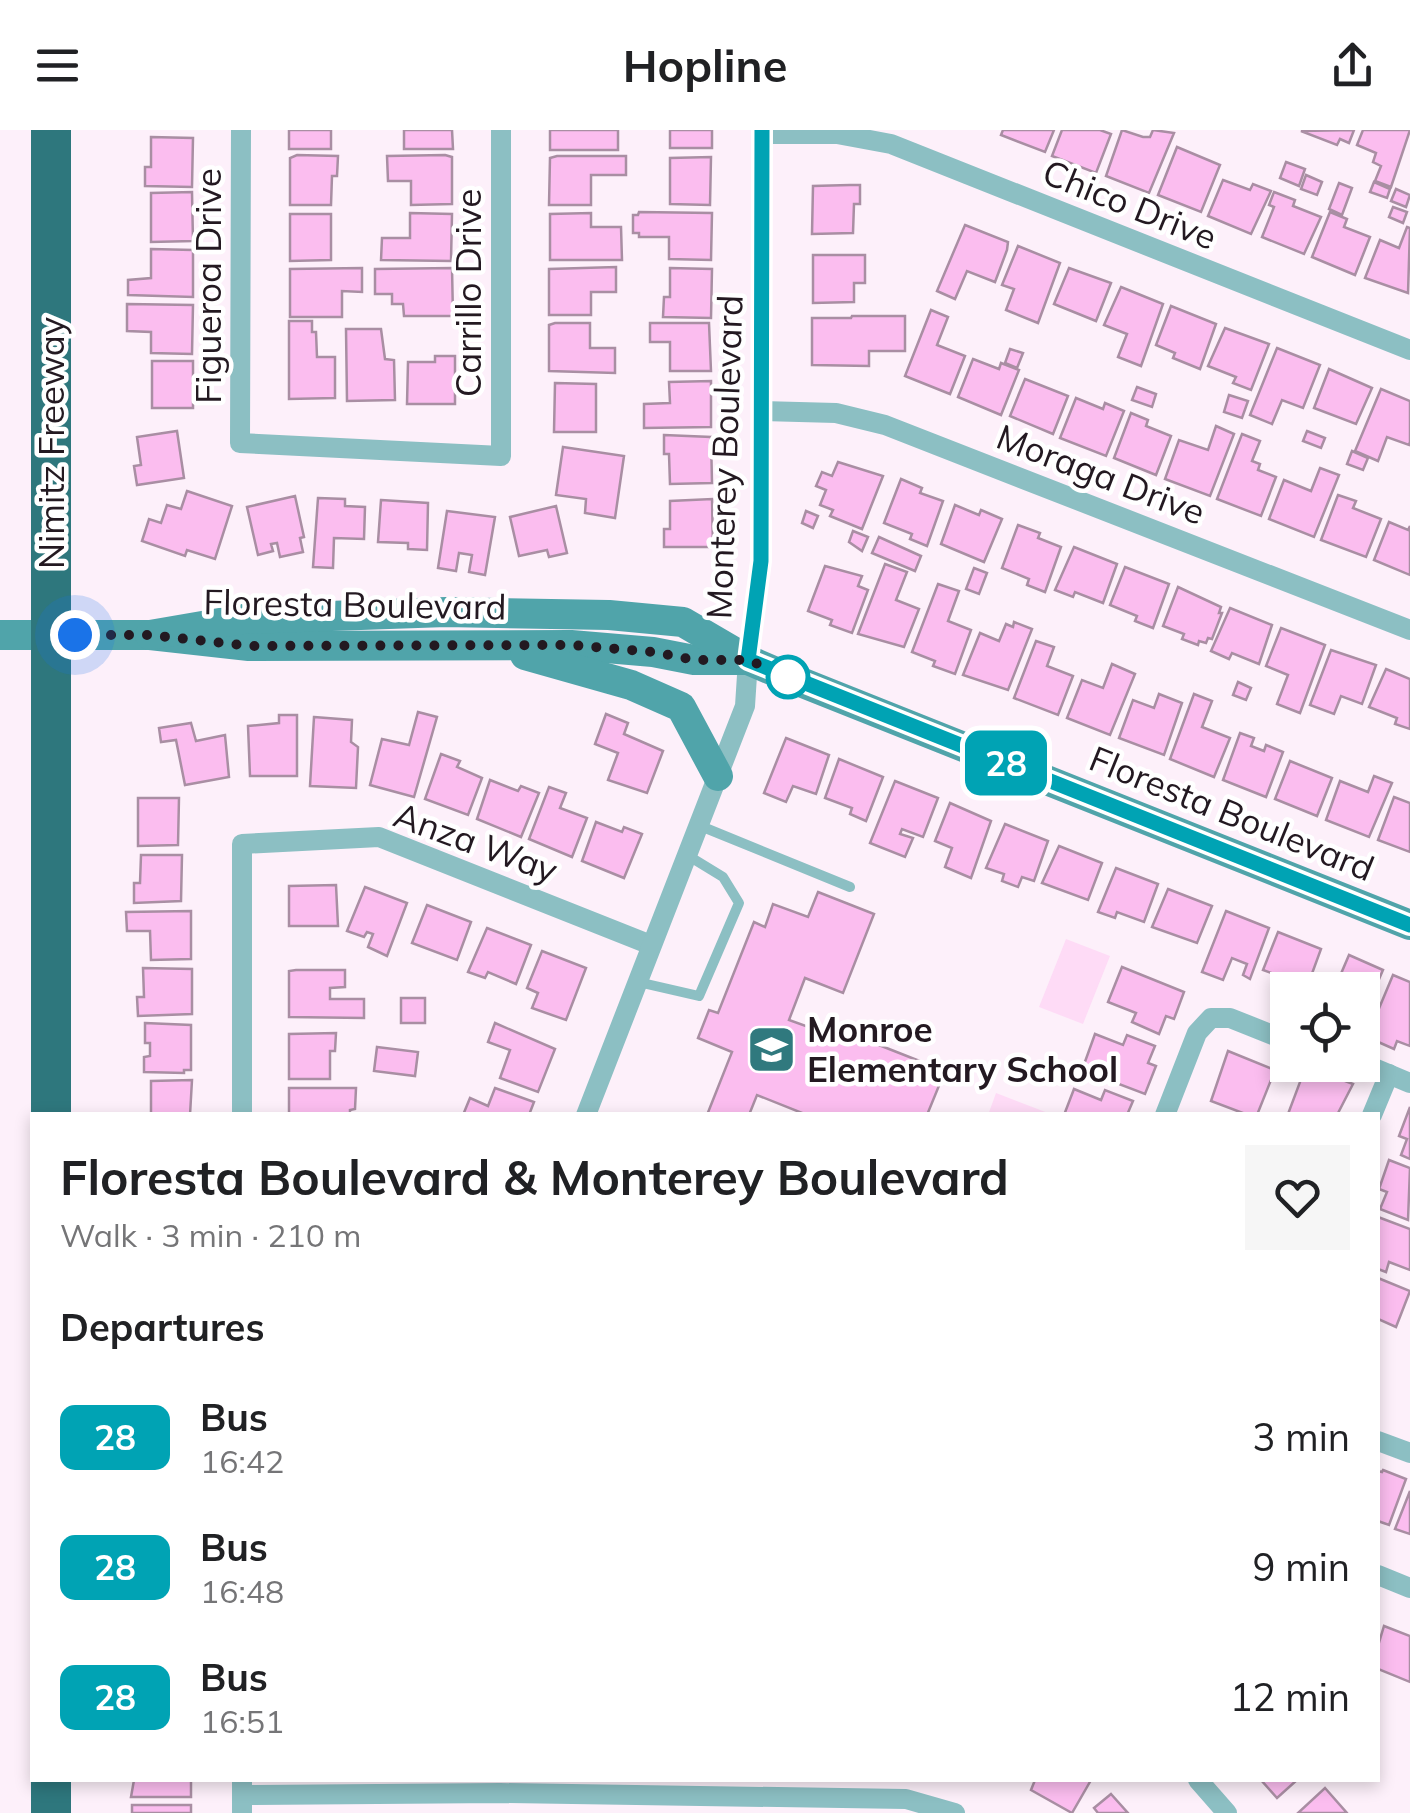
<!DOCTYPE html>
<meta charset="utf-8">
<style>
body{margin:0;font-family:Mulish,sans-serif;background:#f6f6f6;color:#202124;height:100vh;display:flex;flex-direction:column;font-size:38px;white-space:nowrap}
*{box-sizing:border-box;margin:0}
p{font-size:32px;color:#757577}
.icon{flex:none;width:55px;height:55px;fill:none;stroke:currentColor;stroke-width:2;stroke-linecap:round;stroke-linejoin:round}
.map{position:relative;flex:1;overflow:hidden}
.panel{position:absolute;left:30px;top:982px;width:1350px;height:670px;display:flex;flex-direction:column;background:#fff;border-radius:0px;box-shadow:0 5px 15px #0003}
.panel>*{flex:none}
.badge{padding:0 20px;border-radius:15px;font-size:35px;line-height:65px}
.buttons{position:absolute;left:1270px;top:842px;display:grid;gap:20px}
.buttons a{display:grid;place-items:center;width:110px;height:110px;border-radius:0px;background:#fff;box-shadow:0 5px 15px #0003;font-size:50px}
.you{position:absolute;width:50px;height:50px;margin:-25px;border:8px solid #fff;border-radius:50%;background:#1a73e8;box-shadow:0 0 0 15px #1a73e833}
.map>.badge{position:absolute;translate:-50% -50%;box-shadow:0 0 0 5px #fff}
h2{padding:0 30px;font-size:38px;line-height:90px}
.round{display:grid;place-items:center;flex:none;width:105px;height:105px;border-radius:0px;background:#f6f6f6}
.head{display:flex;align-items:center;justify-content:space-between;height:170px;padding:0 30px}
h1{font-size:48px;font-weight:700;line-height:75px}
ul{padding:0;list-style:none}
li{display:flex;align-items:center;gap:30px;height:130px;padding:0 30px}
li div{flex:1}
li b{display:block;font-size:38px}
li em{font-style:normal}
li .badge{min-width:110px;font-weight:700;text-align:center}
header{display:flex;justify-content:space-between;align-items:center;height:130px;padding:0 30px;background:#fff;font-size:45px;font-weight:700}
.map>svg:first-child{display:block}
.green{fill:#fedbf6}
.building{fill:#fbbdef;stroke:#a98ea3;stroke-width:2.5}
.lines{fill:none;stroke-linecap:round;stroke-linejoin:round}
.lane{stroke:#8cbfc3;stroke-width:10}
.street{stroke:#8cbfc3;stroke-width:20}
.secondary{stroke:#50a4aa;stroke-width:30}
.highway{stroke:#2e777d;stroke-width:40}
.line-casing{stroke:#fff;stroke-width:22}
.line{stroke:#00a3b4;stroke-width:15}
.walk{stroke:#231921;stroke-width:10;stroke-dasharray:0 18}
.stop-dot{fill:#fff;stroke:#00a3b4;stroke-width:5}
.labels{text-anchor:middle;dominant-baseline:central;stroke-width:9;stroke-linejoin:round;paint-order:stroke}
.street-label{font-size:35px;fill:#231921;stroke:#fff}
.poi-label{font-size:35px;font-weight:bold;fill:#231921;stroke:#fff;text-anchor:start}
</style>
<header><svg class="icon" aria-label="menu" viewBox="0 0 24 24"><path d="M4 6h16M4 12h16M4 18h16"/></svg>Hopline<svg class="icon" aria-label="share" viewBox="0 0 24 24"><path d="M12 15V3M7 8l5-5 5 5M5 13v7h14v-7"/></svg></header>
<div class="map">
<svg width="1410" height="1683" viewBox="0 0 1410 1683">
<rect width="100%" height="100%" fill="#fdf0fa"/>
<!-- green -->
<g class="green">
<polygon points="1066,809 1110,826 1083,894 1039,877"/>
<polygon points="996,963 1048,983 1047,985 988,985"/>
</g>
<!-- building -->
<g class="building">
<rect x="289" y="0" width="42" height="19"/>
<polygon points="404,0 452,0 453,19 404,19"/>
<rect x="550" y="0" width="68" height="20"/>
<rect x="670" y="0" width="42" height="18"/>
<polygon points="1003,0 1054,0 1045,22 1001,5"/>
<polygon points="1062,0 1100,0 1111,4 1096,43 1052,26"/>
<polygon points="1122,0 1143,7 1150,7 1153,0 1174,3 1149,63 1106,46"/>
<polygon points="1354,0 1349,13 1340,9 1337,15 1301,1"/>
<polygon points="1363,0 1410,0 1391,57 1375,51 1381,36 1373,32 1376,23 1357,15"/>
<polygon points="151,7 193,8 192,57 145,56 145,37 151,37"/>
<polygon points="1177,17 1220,35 1201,82 1158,65"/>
<polygon points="297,25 338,26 337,46 332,46 331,75 290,75 290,28"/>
<polygon points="445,25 452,27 452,74 411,75 411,51 388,51 387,26"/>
<polygon points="557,26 626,26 626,45 591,45 591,75 549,75 550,28"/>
<polygon points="711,27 710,75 670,74 670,28"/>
<polygon points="1286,32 1305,39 1299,56 1280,48"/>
<polygon points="1306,45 1322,52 1317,65 1301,59"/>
<polygon points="1223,50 1250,60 1253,54 1271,61 1251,104 1208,86"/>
<polygon points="1374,52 1390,59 1387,68 1370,62"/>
<polygon points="1339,53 1352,58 1342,85 1329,79"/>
<polygon points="850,55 860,55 860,74 854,74 853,103 812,104 813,56"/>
<polygon points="1396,59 1410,65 1406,77 1391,71"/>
<polygon points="192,62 193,111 151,112 151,63"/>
<polygon points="1274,62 1295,70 1293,76 1321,87 1304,124 1262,107 1274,77 1269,75"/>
<polygon points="1393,77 1407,82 1403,93 1389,87"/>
<polygon points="639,82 712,83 711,130 669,129 669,107 639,107 639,103 633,103 633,85 638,85"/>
<polygon points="1330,82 1347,89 1344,97 1370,107 1355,145 1312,127"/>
<polygon points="410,83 452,84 451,131 381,130 382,108 410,108"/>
<polygon points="591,83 591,97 621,97 622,130 550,130 550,84"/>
<polygon points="290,84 331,84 331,130 290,131"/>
<polygon points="965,95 1008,112 1007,120 995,152 967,141 955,169 937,161"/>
<polygon points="1407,97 1410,98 1408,163 1365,148 1380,110 1399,118"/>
<polygon points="1018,116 1060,133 1038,193 1006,180 1014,159 1002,155"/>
<polygon points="151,119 193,120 193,167 128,165 128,150 151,148"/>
<polygon points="813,125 865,125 865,153 854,153 854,172 813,173"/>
<polygon points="616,137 616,162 591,162 591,185 549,185 549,139"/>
<polygon points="362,138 362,162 342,161 342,187 290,187 290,139"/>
<polygon points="452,138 453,186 404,186 403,174 392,174 392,164 375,164 375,139"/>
<polygon points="670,138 712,139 711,188 663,187 664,167 670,167"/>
<polygon points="1069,138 1111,153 1096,191 1054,174"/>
<polygon points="1121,157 1163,174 1141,236 1118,227 1127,204 1104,195"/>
<polygon points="127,174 193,175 192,224 151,223 151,202 127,201"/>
<polygon points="1171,176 1216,194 1200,239 1173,228 1175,223 1156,215"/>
<polygon points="931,180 948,187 937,215 965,226 950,264 905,246"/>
<polygon points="852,186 905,186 905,221 869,221 869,236 812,235 812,188 851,188"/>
<polygon points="289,191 312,191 312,202 316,202 317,227 335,227 335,268 289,269"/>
<polygon points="555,193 590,193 590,218 615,218 615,243 549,241 549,195"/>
<polygon points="650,193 709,193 711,241 670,241 670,212 650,212"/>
<polygon points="1225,198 1269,214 1251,260 1233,253 1236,247 1208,236"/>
<polygon points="346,199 381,199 385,229 394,230 395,270 347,271"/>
<polygon points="1277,218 1320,235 1303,278 1282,270 1272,294 1250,285"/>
<polygon points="1010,219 1023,223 1017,238 1005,233"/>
<polygon points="435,226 455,226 455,274 407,274 408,232 435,232"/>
<polygon points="973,229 999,239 1001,233 1019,240 1001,285 958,267"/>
<rect x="152" y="231" width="41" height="47"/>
<polygon points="1329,239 1372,258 1356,294 1314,278"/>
<polygon points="1025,249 1068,266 1053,304 1010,286"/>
<polygon points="711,251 711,297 644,298 644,274 670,273 669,252"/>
<polygon points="555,253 596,254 596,302 554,302"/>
<polygon points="1137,257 1156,264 1152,277 1132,270"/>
<polygon points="1381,259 1410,271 1410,312 1409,315 1387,307 1378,331 1355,321"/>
<polygon points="1229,265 1248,271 1242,288 1224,282"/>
<polygon points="1076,268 1103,279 1105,273 1124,281 1106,326 1060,308"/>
<polygon points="1131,283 1148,290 1146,296 1171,306 1156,345 1114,328"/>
<polygon points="1216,296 1234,304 1210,366 1165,349 1179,310 1208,320"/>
<polygon points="177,301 184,348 137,355 134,336 141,335 137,307"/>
<polygon points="1307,301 1325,308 1321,318 1303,311"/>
<polygon points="1242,304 1260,311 1252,331 1260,334 1258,340 1276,347 1261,386 1217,369"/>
<polygon points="664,305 711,307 712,353 670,354 669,324 664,324"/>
<polygon points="563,317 624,326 615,388 585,383 586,369 556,365"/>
<polygon points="1352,321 1368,328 1363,340 1347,334"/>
<polygon points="838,332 883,346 862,399 830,386 833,380 820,375 826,360 816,356 822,342 832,346"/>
<polygon points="1320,338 1339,345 1314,407 1269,389 1284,350 1311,361"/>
<polygon points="901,349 922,358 920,363 943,371 927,416 910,409 912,404 884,393"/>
<polygon points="187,361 232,376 215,429 187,420 185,426 142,411 149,389 161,393 167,375 181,379"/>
<polygon points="1338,365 1356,371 1353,378 1381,389 1366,427 1321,410"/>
<polygon points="295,366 304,407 300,408 303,422 280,427 277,413 271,414 273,421 258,425 247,377"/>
<polygon points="318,368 345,369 345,376 365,377 364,409 334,408 333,438 313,437"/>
<polygon points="712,369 713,417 664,417 664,399 670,399 670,371"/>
<polygon points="381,370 428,373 427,420 408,419 408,413 378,412"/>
<polygon points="955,375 979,385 981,380 1002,389 984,432 941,414"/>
<polygon points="556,376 567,423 549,427 547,420 519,426 510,387"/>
<polygon points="447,381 495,387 485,445 469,442 472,425 459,423 456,441 438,438"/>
<polygon points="806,381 818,386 813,398 802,393"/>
<polygon points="1389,392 1408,400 1410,396 1410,445 1374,430"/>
<polygon points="1018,395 1040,403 1038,408 1061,417 1045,462 1027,455 1029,449 1002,438"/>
<polygon points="853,401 868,407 862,421 849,412"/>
<polygon points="879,407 921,426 915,441 872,423"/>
<polygon points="1074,417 1117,434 1103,473 1075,462 1073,467 1055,460"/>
<polygon points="885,434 907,442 896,470 919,479 904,517 858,504"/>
<polygon points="825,436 862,446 858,456 868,460 852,503 830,495 832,490 808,481"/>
<polygon points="1125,437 1169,454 1153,498 1135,491 1137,486 1110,475"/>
<polygon points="974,438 987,443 979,464 966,459"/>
<polygon points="938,454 959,461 948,491 971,500 955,544 933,536 935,531 912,522"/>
<polygon points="1178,457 1221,477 1219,483 1222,483 1212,509 1208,508 1206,513 1199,511 1198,515 1182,509 1184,504 1163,496"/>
<polygon points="1230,478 1272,495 1259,534 1232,523 1229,529 1211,521"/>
<polygon points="1014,492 1032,499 1008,560 963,545 980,503 999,511 1006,494 1013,497"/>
<polygon points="1281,498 1325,515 1300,583 1277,574 1288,545 1266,536"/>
<polygon points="1036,511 1054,517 1047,536 1073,546 1058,585 1014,568"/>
<polygon points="1331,520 1376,535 1362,574 1341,566 1334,584 1310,575"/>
<polygon points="1112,534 1135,544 1110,605 1067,588 1082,550 1103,558"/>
<polygon points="1386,539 1410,549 1410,599 1395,594 1397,588 1369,577"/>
<polygon points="1238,552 1251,558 1246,570 1233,565"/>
<polygon points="1159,564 1182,573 1164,625 1119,608 1133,570 1154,578"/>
<polygon points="1194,564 1212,571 1202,597 1230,608 1214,647 1170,629"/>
<polygon points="418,582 437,587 414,667 370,655 382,609 409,615"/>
<polygon points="606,584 628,593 624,604 663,621 647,663 608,650 618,623 595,614"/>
<polygon points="279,585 297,585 297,646 250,646 248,596 279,593"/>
<polygon points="314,587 352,590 351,612 358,617 356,658 310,656"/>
<polygon points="191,593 196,611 225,605 229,647 185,655 176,610 161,612 159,598"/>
<polygon points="1240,603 1254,608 1251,616 1264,621 1266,615 1283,622 1266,667 1223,650"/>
<polygon points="786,608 829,625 816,664 793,656 786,672 764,663"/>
<polygon points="441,624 460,631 457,637 482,648 468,685 425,669"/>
<polygon points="839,629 883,647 866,691 850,684 852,678 825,668"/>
<polygon points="1290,631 1332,648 1317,686 1275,669"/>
<polygon points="1374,646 1392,653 1369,707 1326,690 1340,651 1368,662"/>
<polygon points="490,650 518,661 521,656 539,663 521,707 477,689"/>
<polygon points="895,651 938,668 923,707 902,699 900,704 913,708 905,727 870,713"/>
<polygon points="549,657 566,663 560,678 587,688 572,727 529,709"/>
<polygon points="1394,667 1410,673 1410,722 1378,710"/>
<polygon points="138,668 179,668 178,715 138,716"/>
<polygon points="950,673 991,691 971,748 945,737 952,718 935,711"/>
<polygon points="596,692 622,702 624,697 642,704 624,748 582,731"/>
<polygon points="1005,694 1048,711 1034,751 1022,747 1018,757 1002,751 1004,744 986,738"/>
<polygon points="1059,716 1102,733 1088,770 1042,753"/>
<polygon points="141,725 182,725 181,771 134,773 134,753 140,753"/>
<polygon points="1116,738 1158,754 1144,792 1117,782 1115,788 1098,782"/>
<polygon points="336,755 338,796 289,796 289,756"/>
<polygon points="365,757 407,773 387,826 368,817 373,804 367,802 364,807 347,801"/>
<polygon points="1168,759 1212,776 1197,813 1152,797"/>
<polygon points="818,762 874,784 843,863 805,848 789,890 825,903 828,895 945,941 927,985 807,985 757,965 749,985 707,985 732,922 698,908 709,880 718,883 754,792 765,797 773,774 808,787"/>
<polygon points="427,775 471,792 457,830 412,813"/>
<polygon points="191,781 191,829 151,830 150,801 127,801 126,782"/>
<polygon points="1226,781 1269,798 1250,849 1243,845 1247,834 1232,828 1223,850 1202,842"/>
<polygon points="487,798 531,815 516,854 488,842 485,848 468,842"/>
<polygon points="1278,802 1321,819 1306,860 1289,856 1291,850 1263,840"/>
<polygon points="542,821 586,838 566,890 532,878 538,863 527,858"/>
<polygon points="1349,825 1383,840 1362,889 1362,860 1323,860 1328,849 1337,853"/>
<polygon points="1122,837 1184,862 1174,889 1166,886 1159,904 1132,892 1136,883 1108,872"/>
<polygon points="143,838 192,839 192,884 138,886 137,867 144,867"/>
<polygon points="296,840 345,840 345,857 330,858 330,869 364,869 364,888 289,887 289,841"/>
<polygon points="1393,845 1410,852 1410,916 1397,911 1394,919 1367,907"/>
<rect x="401" y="868" width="24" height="25"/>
<polygon points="145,893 191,895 191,940 184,940 184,943 144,942 144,927 150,926 150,913 145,913"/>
<polygon points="495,893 555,919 538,962 500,948 510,920 488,912"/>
<polygon points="336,903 335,921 330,921 330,949 289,949 289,904"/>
<polygon points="1095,904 1123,915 1127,905 1155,916 1148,933 1156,936 1145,964 1082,940"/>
<polygon points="377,917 418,922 415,946 374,941"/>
<polygon points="1228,921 1275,940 1257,985 1248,985 1211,971"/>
<polygon points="1306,936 1353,954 1337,985 1288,984"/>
<polygon points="192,950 190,985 135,985 151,983 151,951"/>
<polygon points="289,958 356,958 355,979 350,980 350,985 289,985"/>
<polygon points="495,958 534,972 529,985 463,985 470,968 488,976"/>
<polygon points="1074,959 1101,970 1105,960 1133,971 1127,985 1064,985"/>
<polygon points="1410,977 1410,1029 1401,1025 1407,1009 1399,1006"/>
<polygon points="1389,1030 1410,1038 1408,1090 1380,1079 1387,1062 1379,1059"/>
<polygon points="1378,1087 1410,1099 1410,1140 1389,1132 1386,1142 1378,1139"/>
<polygon points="1378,1148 1410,1161 1396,1197 1378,1189"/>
<polygon points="1383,1340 1406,1349 1389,1395 1378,1391 1378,1341 1382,1342"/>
<polygon points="1410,1361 1410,1404 1395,1399"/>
<polygon points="1384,1496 1410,1506 1410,1552 1378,1539 1378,1516"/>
<polygon points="134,1650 191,1650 191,1667 131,1667"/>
<polygon points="1035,1650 1091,1650 1072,1683 1031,1660"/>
<polygon points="1261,1650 1297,1650 1277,1668"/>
<polygon points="1325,1658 1347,1683 1298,1683"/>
<polygon points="1111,1664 1128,1683 1098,1683 1094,1678"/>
<rect x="132" y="1675" width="59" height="8"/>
</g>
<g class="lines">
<!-- lane -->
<g class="lane">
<polyline points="698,695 850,757"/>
<polyline points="638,852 699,866 739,773 723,747 687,725"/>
</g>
<!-- street -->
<g class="street">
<polyline points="241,0 240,313 501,326 501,0"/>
<polyline points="762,4 837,4 891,14 1410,220"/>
<polyline points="761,281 836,283 885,295 1410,500"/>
<polyline points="1362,933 1410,953"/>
<polyline points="242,985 242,714 379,707 651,815"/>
<polyline points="586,985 745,576 748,530 761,431 762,0"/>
<polyline points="1165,985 1197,903 1211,888 1230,888 1288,911"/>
<polyline points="1372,985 1389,944"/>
<polyline points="1378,1311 1410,1323"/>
<polyline points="1378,1445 1410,1458"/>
<polyline points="1198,1650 1227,1683"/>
<polyline points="242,1665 500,1663 906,1669 955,1683"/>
<polyline points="242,1683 242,1650"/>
</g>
<!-- secondary -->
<g class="secondary">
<polyline points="0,505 150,505 249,516 571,515 653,522 694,530 745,530"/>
<polyline points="150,505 243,489 446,482 609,485 683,492 748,530 783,545 1410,795"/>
<polyline points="525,525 631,555 681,577 718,646"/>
</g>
<!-- highway -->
<g class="highway">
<polyline points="51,985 51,0"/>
<polyline points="51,1683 51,1650"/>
</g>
</g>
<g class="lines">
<defs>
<polyline id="line" points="762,0 761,431 748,530 1410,795"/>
</defs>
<!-- line casing -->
<use href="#line" class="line-casing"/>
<!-- line -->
<use href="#line" class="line"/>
<!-- walk -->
<polyline class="walk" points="75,505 150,505 250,516 571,515 654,522 694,530 748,530 792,548 788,547"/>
</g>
<!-- icons -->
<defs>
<symbol id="school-square" viewBox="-11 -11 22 22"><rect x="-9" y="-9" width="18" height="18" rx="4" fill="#30797e" stroke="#fff"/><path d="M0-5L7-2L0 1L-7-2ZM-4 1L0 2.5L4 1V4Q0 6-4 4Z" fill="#fff"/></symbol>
</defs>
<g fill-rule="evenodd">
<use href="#school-square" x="744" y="892" width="55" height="55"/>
</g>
<!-- markers -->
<circle class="stop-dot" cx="788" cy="547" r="20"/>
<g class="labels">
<!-- street labels -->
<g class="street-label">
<text transform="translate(1130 74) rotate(22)">Chico Drive</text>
<text transform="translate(208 156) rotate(-90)">Figueroa Drive</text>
<text transform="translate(468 163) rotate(-90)">Carrillo Drive</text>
<text transform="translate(51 313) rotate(-90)">Nimitz Freeway</text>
<text transform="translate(724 327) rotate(-88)">Monterey Boulevard</text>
<text transform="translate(1101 344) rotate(21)">Moraga Drive</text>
<text transform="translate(355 474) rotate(1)">Floresta Boulevard</text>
<text transform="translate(1232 683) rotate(22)">Floresta Boulevard</text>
<text transform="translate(476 712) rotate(20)">Anza Way</text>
</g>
<!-- poi labels -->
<g class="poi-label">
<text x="807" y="899">Monroe<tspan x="807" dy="40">Elementary School</tspan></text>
</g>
</g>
</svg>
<div class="buttons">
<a><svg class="icon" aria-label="locate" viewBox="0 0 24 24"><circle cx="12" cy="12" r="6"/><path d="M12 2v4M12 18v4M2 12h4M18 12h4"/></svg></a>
</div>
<div class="you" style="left:75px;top:505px"></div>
<b class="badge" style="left:1006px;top:633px;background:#00a3b4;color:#fff">28</b>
<section class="panel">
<div class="head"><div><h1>Floresta Boulevard &amp; Monterey Boulevard</h1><p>Walk · 3 min · 210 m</p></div><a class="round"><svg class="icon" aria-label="heart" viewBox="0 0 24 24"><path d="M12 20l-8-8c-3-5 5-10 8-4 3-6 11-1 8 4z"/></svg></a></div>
<h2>Departures</h2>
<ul>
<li><span class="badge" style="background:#00a3b4;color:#fff">28</span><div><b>Bus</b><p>16:42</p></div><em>3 min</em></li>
<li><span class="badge" style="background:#00a3b4;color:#fff">28</span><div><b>Bus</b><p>16:48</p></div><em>9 min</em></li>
<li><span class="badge" style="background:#00a3b4;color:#fff">28</span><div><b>Bus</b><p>16:51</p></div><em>12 min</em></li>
</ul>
</section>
</div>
